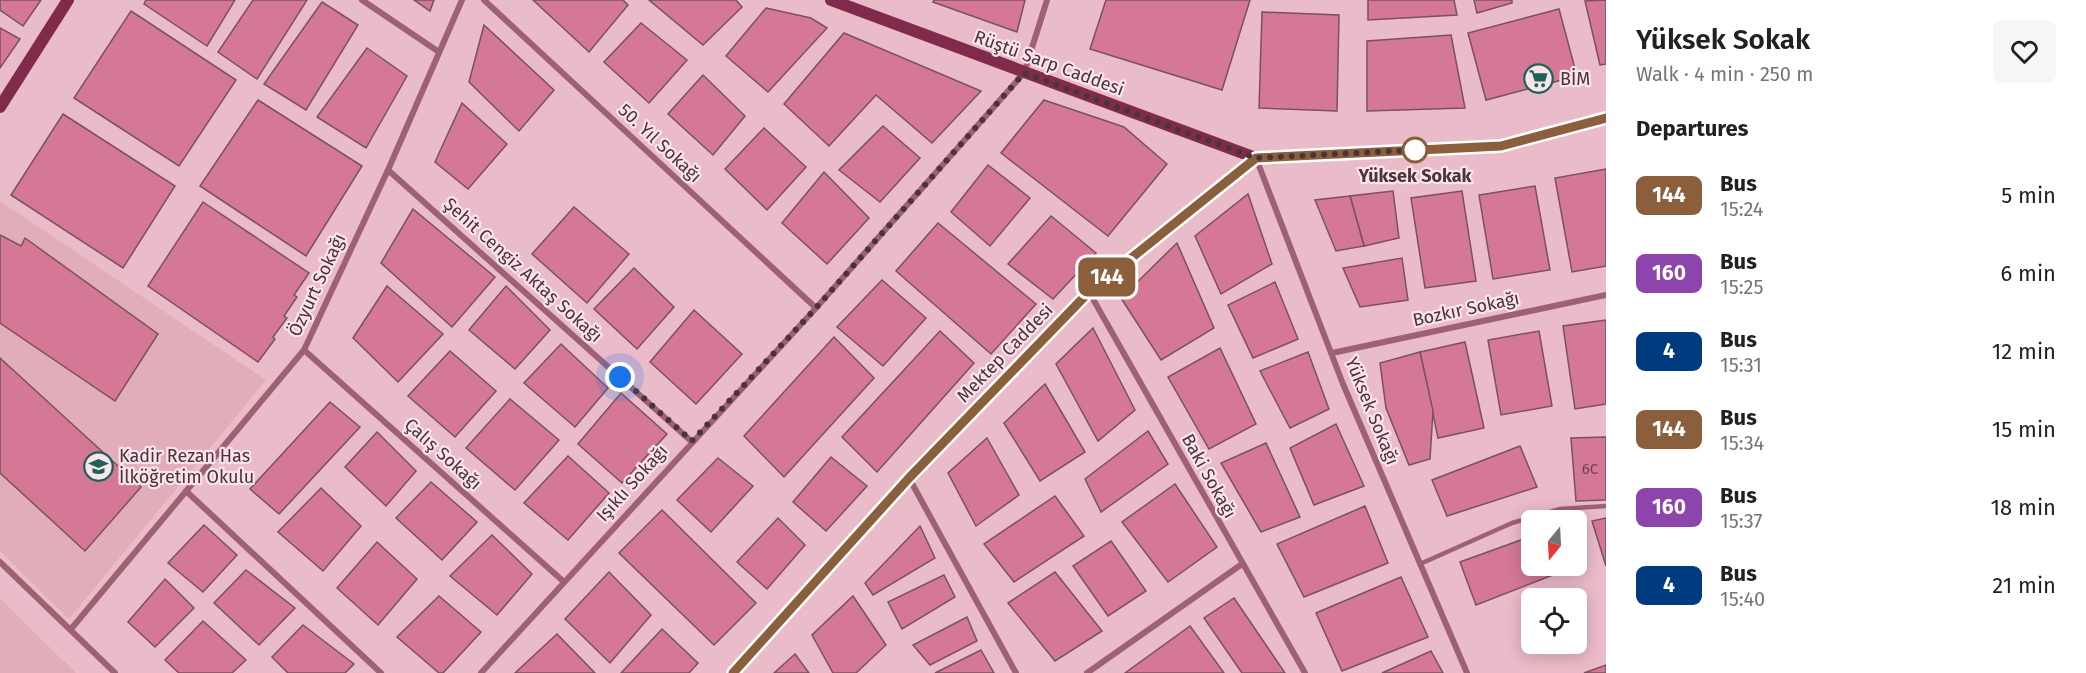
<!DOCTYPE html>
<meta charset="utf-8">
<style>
body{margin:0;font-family:"Fira Sans",sans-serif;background:#f6f6f6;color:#202124;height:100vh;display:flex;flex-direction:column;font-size:22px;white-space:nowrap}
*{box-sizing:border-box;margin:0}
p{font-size:20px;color:#757577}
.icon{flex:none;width:33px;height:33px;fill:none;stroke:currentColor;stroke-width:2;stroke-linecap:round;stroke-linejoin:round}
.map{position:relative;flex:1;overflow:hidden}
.side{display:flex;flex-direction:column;background:#fff;width:480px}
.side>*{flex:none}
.badge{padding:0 12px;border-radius:9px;font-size:21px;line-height:39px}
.needle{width:39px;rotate:198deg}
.buttons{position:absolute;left:1521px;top:510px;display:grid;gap:12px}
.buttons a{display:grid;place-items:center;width:66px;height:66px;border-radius:9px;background:#fff;box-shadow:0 3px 15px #0003;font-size:30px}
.you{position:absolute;width:30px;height:30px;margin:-15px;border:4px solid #fff;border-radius:50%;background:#1a73e8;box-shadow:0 0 0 9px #1a73e833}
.map>.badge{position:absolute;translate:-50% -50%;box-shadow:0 0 0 3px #fff}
h2{padding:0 30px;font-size:22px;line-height:54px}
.round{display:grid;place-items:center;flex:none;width:63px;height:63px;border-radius:9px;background:#f6f6f6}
.head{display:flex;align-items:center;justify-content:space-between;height:102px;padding:0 30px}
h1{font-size:28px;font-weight:600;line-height:45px}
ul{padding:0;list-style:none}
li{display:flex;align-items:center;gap:18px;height:78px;padding:0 30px}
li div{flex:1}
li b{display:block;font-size:22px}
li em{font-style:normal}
li .badge{min-width:66px;font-weight:700;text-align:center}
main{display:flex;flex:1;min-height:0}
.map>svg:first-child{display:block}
.built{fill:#e2adbb}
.building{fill:#d47895;stroke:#7a515d;stroke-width:1.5}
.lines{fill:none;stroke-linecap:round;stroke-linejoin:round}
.lane{stroke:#9d6173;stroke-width:4.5}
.street{stroke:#9d6173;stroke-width:6}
.secondary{stroke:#802b4b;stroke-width:12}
.line-casing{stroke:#fff;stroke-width:14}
.line{stroke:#8b5e3c;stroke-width:9}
.walk{stroke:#48353a;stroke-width:6;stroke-dasharray:0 10.8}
.stop-dot{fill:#fff;stroke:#8b5e3c;stroke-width:3}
.labels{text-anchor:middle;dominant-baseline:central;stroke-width:4.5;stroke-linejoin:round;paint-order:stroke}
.number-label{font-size:15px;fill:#6b4651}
.street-label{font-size:18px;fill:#48353a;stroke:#fce3e9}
.poi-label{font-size:18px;fill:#48353a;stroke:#fce3e9;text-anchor:start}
.stop-label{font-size:18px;font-weight:bold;fill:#48353a;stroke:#fce3e9}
</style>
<main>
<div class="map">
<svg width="1606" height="673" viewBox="0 0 1606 673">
<rect width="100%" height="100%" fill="#eabbc8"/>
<!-- built -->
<g class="built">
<polygon points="0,201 266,380 69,619 0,551"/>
<polygon points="0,598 47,645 76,673 0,673"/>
</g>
<!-- building -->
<g class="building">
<polygon points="0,0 41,0 23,26 0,10"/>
<polygon points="146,0 235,0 207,46 144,4"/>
<polygon points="253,0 307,0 257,79 218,52"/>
<polygon points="414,0 434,0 430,11"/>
<polygon points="533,0 623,0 628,5 589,52"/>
<polygon points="649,0 736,0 742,7 703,45"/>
<polygon points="934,0 1025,0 1017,32 933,2"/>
<polygon points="1106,0 1250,0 1222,90 1090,49"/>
<polygon points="1368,0 1454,0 1457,15 1368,20"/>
<polygon points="1474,0 1512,0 1512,3 1477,13"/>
<polygon points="1606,0 1606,64 1600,65 1585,1"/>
<polygon points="322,2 358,25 306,110 264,84"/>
<polygon points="766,8 811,18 827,28 768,92 726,56"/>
<polygon points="1559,9 1577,76 1486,100 1468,33"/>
<polygon points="131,11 236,80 179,166 74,98"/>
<polygon points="1262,12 1339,15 1337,111 1259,108"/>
<polygon points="641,23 687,60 649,103 604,62"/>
<polygon points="484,25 554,90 519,131 469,82"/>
<polygon points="0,28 20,39 0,68"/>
<polygon points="844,33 981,91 932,143 876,95 829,146 784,104"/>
<polygon points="1451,35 1465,108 1367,111 1367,41"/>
<polygon points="367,48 407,76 366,148 317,117"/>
<polygon points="703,75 745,116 713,155 668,114"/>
<polygon points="258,100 362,166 306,256 200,186"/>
<polygon points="1044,100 1124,127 1167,164 1108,236 1001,153"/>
<polygon points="462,103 507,144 468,189 435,162"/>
<polygon points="63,114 175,186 123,268 11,195"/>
<polygon points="883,126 920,158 880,202 839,170"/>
<polygon points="764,128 806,167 767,210 725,169"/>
<polygon points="988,165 1030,198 990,246 951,212"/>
<polygon points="1606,169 1606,266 1572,272 1555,178"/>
<polygon points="824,172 869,218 827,264 782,223"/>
<polygon points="1535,186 1550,270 1493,279 1479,195"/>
<polygon points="1393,191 1399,238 1364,246 1350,196"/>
<polygon points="1462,191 1476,281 1425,288 1411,198"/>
<polygon points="1248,194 1272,264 1221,294 1195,236"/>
<polygon points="1350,196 1364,246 1336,251 1315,200"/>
<polygon points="203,202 309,273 294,295 297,297 284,316 287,318 273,337 275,339 258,362 148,286"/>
<polygon points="574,207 629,254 587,303 532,254"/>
<polygon points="413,209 495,277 452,327 381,263"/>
<polygon points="1051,216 1096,253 1053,299 1008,264"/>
<polygon points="938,223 1036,304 991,354 896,271"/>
<polygon points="0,235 21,246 25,238 158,334 115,401 0,323"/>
<polygon points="1177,243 1214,328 1161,360 1121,298"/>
<polygon points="1402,258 1408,300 1360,307 1343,268"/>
<polygon points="634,268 674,307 637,349 594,309"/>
<polygon points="882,280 926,318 883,366 837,327"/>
<polygon points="1275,282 1298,339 1253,358 1228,305"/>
<polygon points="387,286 443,334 398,382 353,338"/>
<polygon points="506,286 550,330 515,369 469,330"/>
<polygon points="694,310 742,354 696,404 650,362"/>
<polygon points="1606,320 1606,404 1575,409 1563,326"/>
<polygon points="1093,328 1135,410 1098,441 1056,364"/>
<polygon points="940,331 974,363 877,472 842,437"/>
<polygon points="1539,331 1552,406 1501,415 1488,340"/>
<polygon points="834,337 874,378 784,477 744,436"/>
<polygon points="1465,342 1484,428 1438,438 1420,352"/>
<polygon points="561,344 608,388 575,427 524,383"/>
<polygon points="1220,348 1256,424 1209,449 1168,377"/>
<polygon points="450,351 496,391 455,437 408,396"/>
<polygon points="1308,352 1329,409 1290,428 1260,371"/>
<polygon points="1420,352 1433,411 1430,459 1409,465 1386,408 1380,363"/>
<polygon points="0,358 141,487 85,551 0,473"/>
<polygon points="1045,384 1085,452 1040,481 1004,423"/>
<polygon points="621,393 667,434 622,483 578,444"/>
<polygon points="510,399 559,440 515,490 466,448"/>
<polygon points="330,402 360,427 279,514 250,489"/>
<polygon points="1336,424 1364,486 1314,505 1290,448"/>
<polygon points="1148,431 1168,464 1101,512 1085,479"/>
<polygon points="377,432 416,471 386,506 345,467"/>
<polygon points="1606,437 1606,500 1576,501 1571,438"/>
<polygon points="987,438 1019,495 976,526 948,473"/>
<polygon points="1266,443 1300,517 1261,532 1221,463"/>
<polygon points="1520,446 1537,487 1447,516 1432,480"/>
<polygon points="568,456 609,493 568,540 524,503"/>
<polygon points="831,457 867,486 826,531 793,502"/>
<polygon points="718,458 753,486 711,532 677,500"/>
<polygon points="431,482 477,522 442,560 396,518"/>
<polygon points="1175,484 1217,547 1168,582 1122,522"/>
<polygon points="321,488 361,526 323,571 278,532"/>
<polygon points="1055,496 1084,536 1014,582 984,544"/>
<polygon points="1365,506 1388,563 1304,597 1277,544"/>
<polygon points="662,510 756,603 714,645 619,553"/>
<polygon points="778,518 805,545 767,589 737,562"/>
<polygon points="1606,518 1606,566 1592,521"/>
<polygon points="204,525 237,555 203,592 168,563"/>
<polygon points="920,526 935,558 873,595 865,583"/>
<polygon points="492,535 532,574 497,615 450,576"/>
<polygon points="1532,536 1532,566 1561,566 1563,571 1476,605 1460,562"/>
<polygon points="1111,541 1146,591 1108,616 1073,566"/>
<polygon points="377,542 417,579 378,625 337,588"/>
<polygon points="246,570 295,608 259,645 214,603"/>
<polygon points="609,572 651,615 610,663 565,619"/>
<polygon points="1055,572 1102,631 1055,661 1008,603"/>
<polygon points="944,575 955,597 902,629 888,602"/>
<polygon points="1401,577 1428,637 1342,671 1316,613"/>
<polygon points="165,579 194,608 155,647 128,622"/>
<polygon points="439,596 481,632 443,673 439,673 397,637"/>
<polygon points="853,596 886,645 856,673 833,673 812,635"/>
<polygon points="1234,598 1285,673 1242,673 1204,618"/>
<polygon points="967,617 977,641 930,665 913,645"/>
<polygon points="203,621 246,660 232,673 179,673 165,660"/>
<polygon points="303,625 354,664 345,673 288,673 272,657"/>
<polygon points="1190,626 1224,673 1125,673"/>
<polygon points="662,629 698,663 689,673 621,673"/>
<polygon points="557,634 595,673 515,673"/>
<polygon points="981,650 994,673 935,673"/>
<polygon points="1431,651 1443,673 1382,673"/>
<polygon points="795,654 809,673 774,673"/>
<polygon points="1606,665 1606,673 1584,673"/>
</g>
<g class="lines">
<!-- lane -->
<polyline class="lane" points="1420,564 1512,523 1560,509 1606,506"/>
<!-- street -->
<g class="street">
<polyline points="362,0 439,52"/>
<polyline points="484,0 816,308"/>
<polyline points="1256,158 1343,384 1467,673"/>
<polyline points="388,170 691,441"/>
<polyline points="1089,292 1305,673"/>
<polyline points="304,350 563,581"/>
<polyline points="1332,353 1606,295"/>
<polyline points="909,478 1016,673"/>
<polyline points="186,491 381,673"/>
<polyline points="0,562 115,673"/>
<polyline points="71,629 304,350 388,170 462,0"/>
<polyline points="481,673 816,308 1024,73 1047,0"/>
<polyline points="1087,673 1242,564"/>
</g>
<!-- secondary -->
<g class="secondary">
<polyline points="831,0 1256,158"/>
<polyline points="0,107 68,0"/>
<polyline points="733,673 909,478 1089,292 1256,158 1501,146 1606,118"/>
</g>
</g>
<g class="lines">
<defs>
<polyline id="line" points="733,673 909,478 1089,292 1256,158 1501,146 1606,118"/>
</defs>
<!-- line casing -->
<use href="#line" class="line-casing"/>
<!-- line -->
<use href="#line" class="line"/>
<!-- walk -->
<polyline class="walk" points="620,377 692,441 816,308 1024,73 1256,158 1415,150"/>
</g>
<!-- icons -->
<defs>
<symbol id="supermarket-ring" viewBox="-11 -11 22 22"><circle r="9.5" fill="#fce3e9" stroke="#1b6358" stroke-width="1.5"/><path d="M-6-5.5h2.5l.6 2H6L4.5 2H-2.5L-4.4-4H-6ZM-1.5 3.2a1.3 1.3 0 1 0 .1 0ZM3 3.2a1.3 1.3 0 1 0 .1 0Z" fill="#1b6358"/></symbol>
<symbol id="school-ring" viewBox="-11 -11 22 22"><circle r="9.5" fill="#fce3e9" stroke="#1b6358" stroke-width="1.5"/><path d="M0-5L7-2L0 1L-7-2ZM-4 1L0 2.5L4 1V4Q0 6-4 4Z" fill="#1b6358"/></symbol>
</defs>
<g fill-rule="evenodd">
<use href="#supermarket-ring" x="1522" y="62" width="33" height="33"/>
<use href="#school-ring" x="82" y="450" width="33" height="33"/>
</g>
<!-- markers -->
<circle class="stop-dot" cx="1415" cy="150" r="12"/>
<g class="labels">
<!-- number labels -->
<g class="number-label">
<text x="1590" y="469">6C</text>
</g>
<!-- street labels -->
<g class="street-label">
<text transform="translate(1049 63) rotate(20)">Rüştü Sarp Caddesi</text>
<text transform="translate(660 143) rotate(43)">50. Yıl Sokağı</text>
<text transform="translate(523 270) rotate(42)">Şehit Cengiz Aktaş Sokağı</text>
<text transform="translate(317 285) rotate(-65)">Özyurt Sokağı</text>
<text transform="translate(1466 309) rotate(-12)">Bozkır Sokağı</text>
<text transform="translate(1005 353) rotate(-46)">Mektep Caddesi</text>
<text transform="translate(1372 411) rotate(68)">Yüksek Sokağı</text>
<text transform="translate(443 454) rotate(42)">Çalış Sokağı</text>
<text transform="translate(1209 476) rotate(61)">Baki Sokağı</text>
<text transform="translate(632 483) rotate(-48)">Işıklı Sokağı</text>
</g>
<!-- poi labels -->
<g class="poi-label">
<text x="1560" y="79">BİM</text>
<text x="119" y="456">Kadir Rezan Has<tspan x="119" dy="21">İlköğretim Okulu</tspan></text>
</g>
<!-- stop labels -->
<g class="stop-label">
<text x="1415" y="176">Yüksek Sokak</text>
</g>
</g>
</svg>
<div class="buttons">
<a><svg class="needle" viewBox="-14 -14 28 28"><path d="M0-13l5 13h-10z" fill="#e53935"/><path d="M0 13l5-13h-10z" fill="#757577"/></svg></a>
<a><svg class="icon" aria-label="locate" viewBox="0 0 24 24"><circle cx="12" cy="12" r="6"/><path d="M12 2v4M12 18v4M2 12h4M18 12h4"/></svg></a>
</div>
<div class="you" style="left:620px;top:377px"></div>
<b class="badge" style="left:1107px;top:277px;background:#8b5e3c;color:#fff">144</b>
</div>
<section class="side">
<div class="head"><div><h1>Yüksek Sokak</h1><p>Walk · 4 min · 250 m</p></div><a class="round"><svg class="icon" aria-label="heart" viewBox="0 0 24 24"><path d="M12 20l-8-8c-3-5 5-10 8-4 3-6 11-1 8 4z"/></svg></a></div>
<h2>Departures</h2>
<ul>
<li><span class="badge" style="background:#8b5e3c;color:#fff">144</span><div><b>Bus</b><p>15:24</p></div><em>5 min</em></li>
<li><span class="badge" style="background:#8e44ad;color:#fff">160</span><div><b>Bus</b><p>15:25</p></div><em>6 min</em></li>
<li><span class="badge" style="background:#003b80;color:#fff">4</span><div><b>Bus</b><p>15:31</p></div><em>12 min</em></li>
<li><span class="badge" style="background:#8b5e3c;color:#fff">144</span><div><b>Bus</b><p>15:34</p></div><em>15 min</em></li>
<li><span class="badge" style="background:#8e44ad;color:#fff">160</span><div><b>Bus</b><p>15:37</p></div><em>18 min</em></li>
<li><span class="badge" style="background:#003b80;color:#fff">4</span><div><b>Bus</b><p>15:40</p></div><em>21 min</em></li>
</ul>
</section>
</main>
